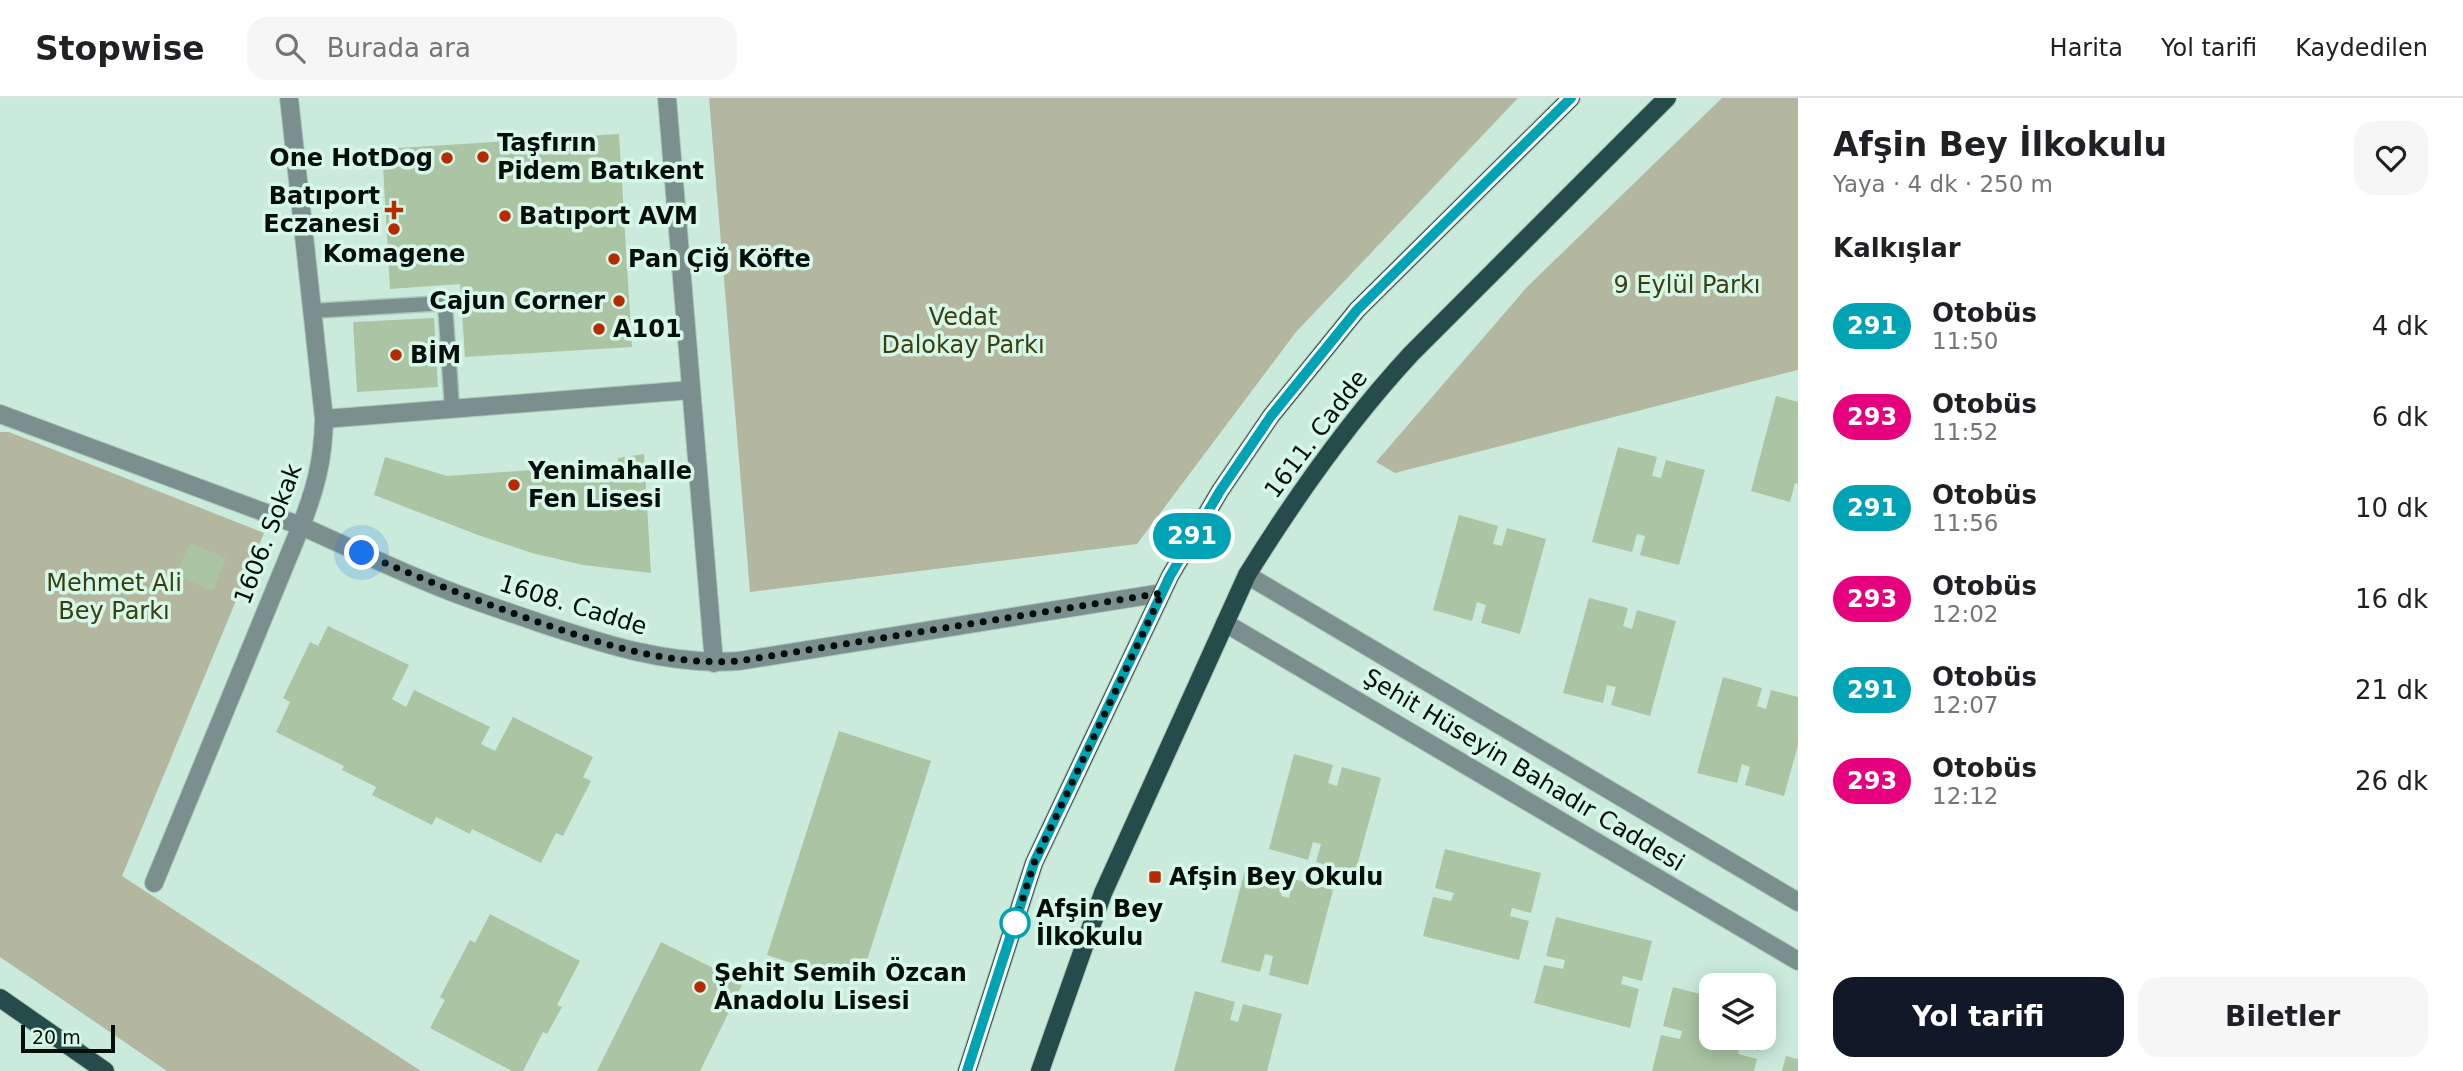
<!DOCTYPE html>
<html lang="tr">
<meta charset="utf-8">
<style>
body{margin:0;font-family:"DejaVu Sans",sans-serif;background:#f6f6f6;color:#202124;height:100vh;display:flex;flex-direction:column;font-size:26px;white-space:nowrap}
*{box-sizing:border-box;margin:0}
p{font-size:23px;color:#757577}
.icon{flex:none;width:38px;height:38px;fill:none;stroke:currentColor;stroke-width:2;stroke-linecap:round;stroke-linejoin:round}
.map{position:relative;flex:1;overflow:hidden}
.drawer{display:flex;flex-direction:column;background:#fff;width:665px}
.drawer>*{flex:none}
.badge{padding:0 14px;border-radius:23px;font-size:24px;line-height:46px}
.fabs{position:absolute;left:1699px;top:875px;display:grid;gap:14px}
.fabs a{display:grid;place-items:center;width:77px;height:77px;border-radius:14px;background:#fff;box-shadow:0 4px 18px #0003;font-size:35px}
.scale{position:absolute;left:21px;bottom:18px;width:94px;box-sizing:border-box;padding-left:7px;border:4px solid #040e0a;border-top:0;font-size:19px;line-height:24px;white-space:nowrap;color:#040e0a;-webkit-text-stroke:5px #d7f8e9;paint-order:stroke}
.you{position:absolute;width:35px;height:35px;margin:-18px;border:5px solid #fff;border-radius:50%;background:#1a73e8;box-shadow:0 0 0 10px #1a73e833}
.map>.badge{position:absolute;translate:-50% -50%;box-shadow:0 0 0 4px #fff}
h2{padding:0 35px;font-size:26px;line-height:63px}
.round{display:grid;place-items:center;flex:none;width:74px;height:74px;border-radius:21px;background:#f6f6f6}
.overview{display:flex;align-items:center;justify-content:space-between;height:119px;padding:0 35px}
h1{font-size:33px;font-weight:800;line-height:52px}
.cta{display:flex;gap:14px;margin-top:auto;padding:14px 35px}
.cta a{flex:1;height:80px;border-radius:21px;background:#111827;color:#fff;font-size:28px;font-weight:800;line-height:80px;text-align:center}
.cta a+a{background:#f6f6f6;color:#202124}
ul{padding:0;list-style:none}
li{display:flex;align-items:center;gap:21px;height:91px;padding:0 35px}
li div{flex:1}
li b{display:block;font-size:26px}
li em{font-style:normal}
li .badge{min-width:77px;font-weight:700;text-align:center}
header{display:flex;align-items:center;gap:42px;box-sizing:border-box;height:98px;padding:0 35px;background:#fff;border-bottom:2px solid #e0e0e0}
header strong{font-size:33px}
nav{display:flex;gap:38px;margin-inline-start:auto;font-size:24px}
.search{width:490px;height:63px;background:#f6f6f6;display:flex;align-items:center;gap:18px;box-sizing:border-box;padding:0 24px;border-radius:21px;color:#757577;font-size:26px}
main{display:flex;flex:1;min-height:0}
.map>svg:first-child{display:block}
.green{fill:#b4b79f}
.building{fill:#aac4a4}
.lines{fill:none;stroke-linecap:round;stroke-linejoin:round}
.service-casing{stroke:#aac8ba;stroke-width:17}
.minor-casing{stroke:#aac8ba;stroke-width:20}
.tertiary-casing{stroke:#aac8ba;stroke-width:20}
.primary-casing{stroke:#aac8ba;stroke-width:20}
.service{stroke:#7b908e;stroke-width:14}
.minor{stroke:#7b908e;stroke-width:18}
.tertiary{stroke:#7b908e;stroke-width:18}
.primary{stroke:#254c4b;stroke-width:18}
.line-casing{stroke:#fff;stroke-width:16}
.line{stroke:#00a3b4;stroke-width:10}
.walk{stroke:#040e0a;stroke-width:7;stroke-dasharray:0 12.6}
.poi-dot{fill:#b62c02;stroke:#d7f8e9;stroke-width:2.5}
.stop-dot{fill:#fff;stroke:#00a3b4;stroke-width:3.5}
.labels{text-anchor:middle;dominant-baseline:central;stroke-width:7;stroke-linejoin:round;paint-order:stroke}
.poi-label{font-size:24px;font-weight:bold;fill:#040e0a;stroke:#d7f8e9;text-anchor:start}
.park-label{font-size:24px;fill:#3a3e10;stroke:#d7f8e9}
.street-label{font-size:24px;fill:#040e0a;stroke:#d7f8e9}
.stop-label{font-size:24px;font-weight:bold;fill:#040e0a;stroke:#d7f8e9;text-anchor:start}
</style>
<header>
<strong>Stopwise</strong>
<div class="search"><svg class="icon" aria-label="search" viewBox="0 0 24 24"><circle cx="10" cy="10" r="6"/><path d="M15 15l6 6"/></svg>Burada ara</div>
<nav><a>Harita</a><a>Yol tarifi</a><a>Kaydedilen</a></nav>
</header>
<main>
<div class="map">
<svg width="1798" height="973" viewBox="0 0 1798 973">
<rect width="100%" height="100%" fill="#caebdc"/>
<!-- green -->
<g class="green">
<polygon points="709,0 1518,0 1296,234 1137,446 750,494"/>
<polygon points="1722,0 1798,0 1798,272 1395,375 1376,364 1527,189"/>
<polygon points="0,334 9,334 264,435 122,778 421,973 167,973 0,859"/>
</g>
<!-- building -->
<g class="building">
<polygon points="619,36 632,249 465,259 460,186 390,191 382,51"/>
<polygon points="434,220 438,289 357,294 353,224"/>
<polygon points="1776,298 1798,304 1798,386 1795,385 1790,404 1751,393"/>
<polygon points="1618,349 1657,359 1652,378 1661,380 1666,362 1705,372 1679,467 1640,457 1645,438 1637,436 1632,454 1592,444"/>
<polygon points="644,356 651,475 583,467 532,455 478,437 374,397 385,359 447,378 618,366 618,360"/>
<polygon points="1459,417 1498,428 1493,446 1502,448 1507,430 1546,441 1520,536 1481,525 1486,507 1477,504 1472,523 1433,512"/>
<polygon points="190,445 226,460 213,493 176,477"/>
<polygon points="1589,500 1628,510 1623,528 1632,531 1637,512 1676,523 1650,618 1611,607 1616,589 1607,587 1603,605 1563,595"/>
<polygon points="328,528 409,567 392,601 406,609 414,592 490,629 481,646 495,653 513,619 593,659 583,679 591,683 563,738 556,735 541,765 472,731 470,736 436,719 432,727 372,697 376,689 342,672 344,668 276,634 290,604 283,600 310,544 318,548"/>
<polygon points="1723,579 1762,590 1757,608 1766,611 1771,592 1798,599 1798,647 1784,698 1745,687 1750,669 1742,666 1737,685 1697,675"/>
<polygon points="839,633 931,663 859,887 767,857"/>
<polygon points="1294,656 1333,667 1328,685 1337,688 1342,669 1381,680 1355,775 1316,764 1321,746 1313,744 1308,762 1269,751"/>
<polygon points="1445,751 1541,775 1531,815 1512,810 1510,818 1529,823 1519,862 1423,838 1433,799 1451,803 1454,795 1435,790"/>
<polygon points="1246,768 1286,779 1281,798 1289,800 1294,781 1333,792 1308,887 1269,877 1273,858 1265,856 1260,874 1221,864"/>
<polygon points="490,816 580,863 557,907 562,909 547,936 543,934 523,973 512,973 430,930 445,902 440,899 470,842 475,845"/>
<polygon points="1556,819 1652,843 1642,883 1623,878 1621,886 1639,891 1630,930 1534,905 1544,867 1563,871 1565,862 1546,858"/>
<polygon points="661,844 743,885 700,973 597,973"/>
<polygon points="1673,889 1712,899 1712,940 1762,940 1759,953 1740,948 1738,956 1757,961 1754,973 1652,973 1661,937 1680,941 1682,933 1663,928"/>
<polygon points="1195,893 1235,904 1230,922 1238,924 1243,906 1282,916 1267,973 1174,973"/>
<polygon points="1764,912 1769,913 1765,929 1764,929"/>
<polygon points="1786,958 1798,961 1798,973 1782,973"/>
</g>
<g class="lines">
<defs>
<polyline id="service" points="312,213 445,205 452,310"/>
<g id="minor">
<polyline points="0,316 301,428 154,785"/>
<polyline points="324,321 691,292"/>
</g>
<g id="tertiary">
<path d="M289,0L324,321C323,363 316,389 301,428C353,451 404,476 457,496C484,506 511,515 537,524C603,546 670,568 739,563L1162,495"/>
<polyline points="667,0 714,565"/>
<polyline points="1247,477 1798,804"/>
<polyline points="1225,525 1798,863"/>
</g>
<g id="primary">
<polyline points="0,900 105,973"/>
<polyline points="967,973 1034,765 1170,478 1220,393 1271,318 1357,212 1571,0"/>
<path d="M1040,973L1103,795L1247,477C1296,398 1348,324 1411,256L1667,0"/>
</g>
</defs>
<!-- service casing -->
<use href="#service" class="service-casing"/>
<!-- minor casing -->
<use href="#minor" class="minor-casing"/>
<!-- tertiary casing -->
<use href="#tertiary" class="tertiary-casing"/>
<!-- primary casing -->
<use href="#primary" class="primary-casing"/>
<!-- service -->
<use href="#service" class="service"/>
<!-- minor -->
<use href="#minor" class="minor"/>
<!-- tertiary -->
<use href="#tertiary" class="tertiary"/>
<!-- primary -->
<use href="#primary" class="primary"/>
</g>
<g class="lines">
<defs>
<polyline id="line" points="967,973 1034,765 1170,478 1220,393 1271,318 1357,212 1571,0"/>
</defs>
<!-- line casing -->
<use href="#line" class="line-casing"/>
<!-- line -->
<use href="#line" class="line"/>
<!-- walk -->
<path class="walk" d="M362,455C421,481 480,504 541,525C605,547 671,568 739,563L1162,495L1034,765L1015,825"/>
</g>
<!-- markers -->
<g class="poi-dot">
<circle cx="483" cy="59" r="7"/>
<circle cx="447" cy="60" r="7"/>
<path d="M390.5 101.5h7v7h7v7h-7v7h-7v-7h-7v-7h7z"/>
<circle cx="505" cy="118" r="7"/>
<circle cx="394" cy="131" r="7"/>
<circle cx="614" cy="161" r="7"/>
<circle cx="619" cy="203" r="7"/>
<circle cx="599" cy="231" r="7"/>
<circle cx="396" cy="257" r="7"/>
<circle cx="514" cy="387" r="7"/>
<rect x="1148" y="772" width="14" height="14" rx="3.5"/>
<circle cx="700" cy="889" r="7"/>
</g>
<circle class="stop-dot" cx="1015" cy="825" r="14"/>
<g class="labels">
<!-- poi labels -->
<g class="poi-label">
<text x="497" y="45">Taşfırın<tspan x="497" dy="28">Pidem Batıkent</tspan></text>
<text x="433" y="60" text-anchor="end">One HotDog</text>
<text x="380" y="98" text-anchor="end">Batıport<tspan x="380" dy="28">Eczanesi</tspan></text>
<text x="519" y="118">Batıport AVM</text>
<text x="394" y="156" text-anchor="middle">Komagene</text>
<text x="628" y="161">Pan Çiğ Köfte</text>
<text x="605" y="203" text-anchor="end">Cajun Corner</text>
<text x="613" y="231">A101</text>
<text x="410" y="257">BİM</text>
<text x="528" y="373">Yenimahalle<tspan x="528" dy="28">Fen Lisesi</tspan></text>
<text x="1169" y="779">Afşin Bey Okulu</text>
<text x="714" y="875">Şehit Semih Özcan<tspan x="714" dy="28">Anadolu Lisesi</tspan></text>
</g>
<!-- park labels -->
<g class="park-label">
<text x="1687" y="187">9 Eylül Parkı</text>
<text x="963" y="219">Vedat<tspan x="963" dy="28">Dalokay Parkı</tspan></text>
<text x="114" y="485">Mehmet Ali<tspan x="114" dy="28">Bey Parkı</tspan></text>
</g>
<!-- street labels -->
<g class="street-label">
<text transform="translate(1316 336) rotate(-53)">1611. Cadde</text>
<text transform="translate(268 436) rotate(-69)">1606. Sokak</text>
<text transform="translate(573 507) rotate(17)">1608. Cadde</text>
<text transform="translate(1524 672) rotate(31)">Şehit Hüseyin Bahadır Caddesi</text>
</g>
<!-- stop labels -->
<g class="stop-label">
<text x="1036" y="811">Afşin Bey<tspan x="1036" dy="28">İlkokulu</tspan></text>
</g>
</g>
</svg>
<div class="fabs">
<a><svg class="icon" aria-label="layers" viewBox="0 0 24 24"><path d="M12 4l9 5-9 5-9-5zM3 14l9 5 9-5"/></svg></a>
</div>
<div class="scale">20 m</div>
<div class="you" style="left:362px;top:455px"></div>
<b class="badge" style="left:1192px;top:438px;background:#00a3b4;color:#fff">291</b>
</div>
<section class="drawer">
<div class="overview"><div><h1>Afşin Bey İlkokulu</h1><p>Yaya · 4 dk · 250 m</p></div><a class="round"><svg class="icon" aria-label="heart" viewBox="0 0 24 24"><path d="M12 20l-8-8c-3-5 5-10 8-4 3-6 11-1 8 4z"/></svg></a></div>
<h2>Kalkışlar</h2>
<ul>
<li><span class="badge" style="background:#00a3b4;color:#fff">291</span><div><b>Otobüs</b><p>11:50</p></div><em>4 dk</em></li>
<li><span class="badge" style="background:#e6007e;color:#fff">293</span><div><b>Otobüs</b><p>11:52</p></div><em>6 dk</em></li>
<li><span class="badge" style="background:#00a3b4;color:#fff">291</span><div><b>Otobüs</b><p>11:56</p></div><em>10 dk</em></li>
<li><span class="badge" style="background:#e6007e;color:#fff">293</span><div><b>Otobüs</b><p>12:02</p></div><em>16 dk</em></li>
<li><span class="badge" style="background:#00a3b4;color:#fff">291</span><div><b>Otobüs</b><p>12:07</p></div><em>21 dk</em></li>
<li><span class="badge" style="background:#e6007e;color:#fff">293</span><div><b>Otobüs</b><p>12:12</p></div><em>26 dk</em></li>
</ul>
<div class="cta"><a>Yol tarifi</a><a>Biletler</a></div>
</section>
</main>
